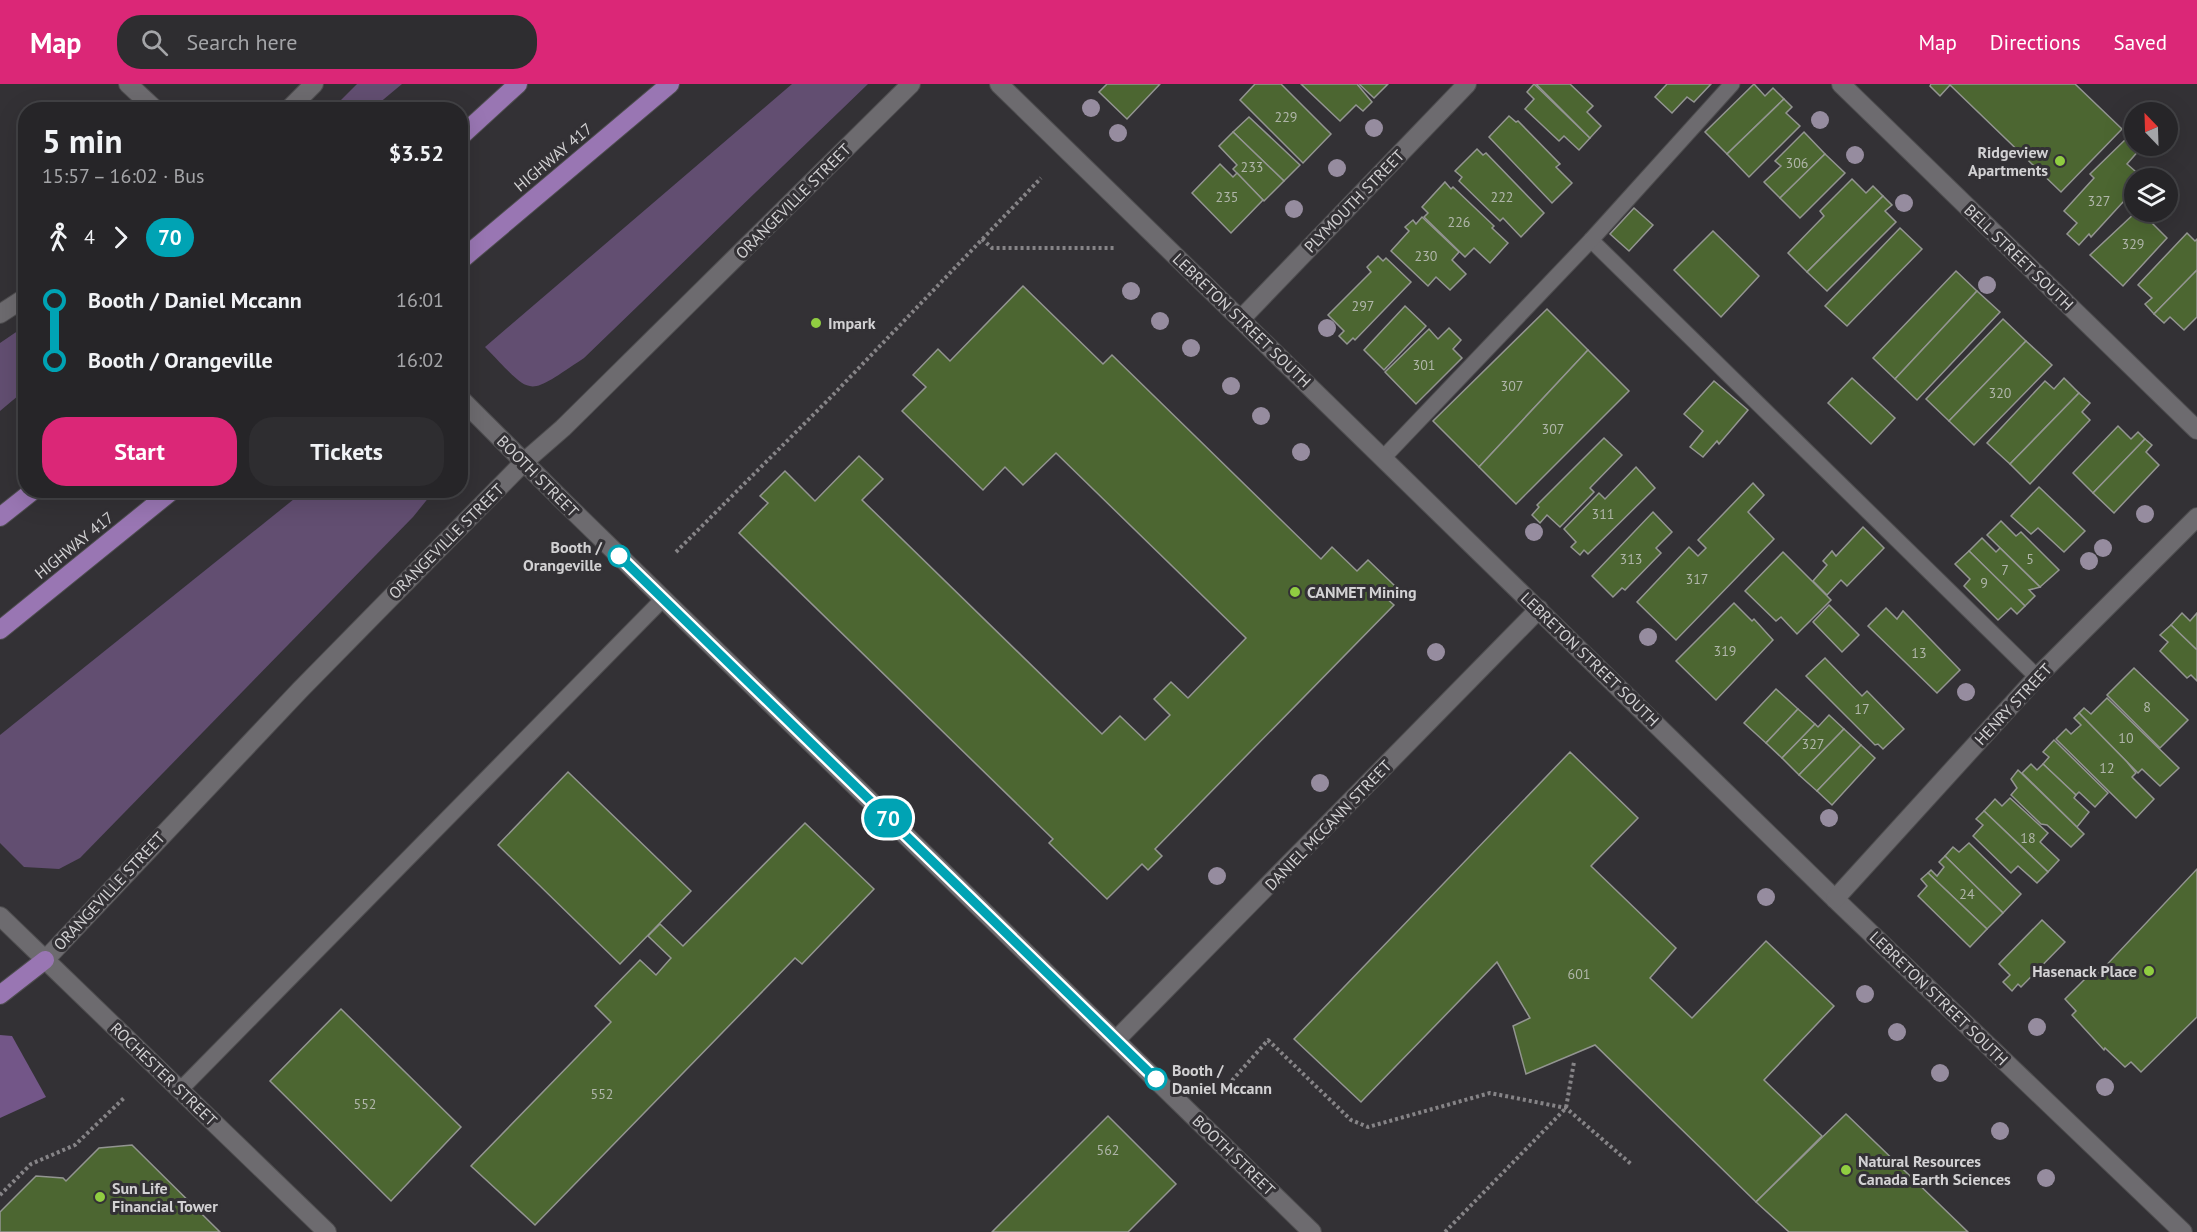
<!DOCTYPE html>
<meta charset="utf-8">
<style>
body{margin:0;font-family:"PT Sans",sans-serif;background:#2e2d30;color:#f1f3f6;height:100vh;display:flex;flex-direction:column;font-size:22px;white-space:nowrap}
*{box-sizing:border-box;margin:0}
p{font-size:20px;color:#a4a5a8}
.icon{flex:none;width:33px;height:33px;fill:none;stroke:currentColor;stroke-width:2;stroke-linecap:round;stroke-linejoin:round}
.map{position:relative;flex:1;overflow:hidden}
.drawer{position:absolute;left:18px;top:18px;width:450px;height:396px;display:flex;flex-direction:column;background:#262528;border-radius:24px;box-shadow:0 6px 24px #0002,0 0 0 2px #424245}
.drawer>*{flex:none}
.badge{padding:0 12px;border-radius:20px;font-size:21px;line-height:39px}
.needle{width:39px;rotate:337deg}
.fabs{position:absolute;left:2124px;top:18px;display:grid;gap:12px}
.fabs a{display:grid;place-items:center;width:54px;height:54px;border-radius:50%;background:#262528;box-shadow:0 6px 24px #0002,0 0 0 2px #424245;font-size:30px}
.map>.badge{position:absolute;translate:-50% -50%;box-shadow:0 0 0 3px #fff}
.legs{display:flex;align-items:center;gap:9px;height:66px;padding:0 24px;font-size:20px}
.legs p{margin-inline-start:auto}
.overview{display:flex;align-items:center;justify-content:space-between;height:102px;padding:0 24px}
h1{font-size:33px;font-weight:700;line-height:45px}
.primary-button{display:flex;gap:12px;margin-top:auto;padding:12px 24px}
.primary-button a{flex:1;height:69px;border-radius:24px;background:#db2777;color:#fff;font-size:24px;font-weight:700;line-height:69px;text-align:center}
.primary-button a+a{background:#2e2d30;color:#f1f3f6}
ul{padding:0 24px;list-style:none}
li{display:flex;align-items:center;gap:21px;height:60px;font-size:22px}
li i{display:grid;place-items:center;width:9px;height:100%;margin:0 8px;background:currentColor}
li i::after{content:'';width:15px;height:15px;margin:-8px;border:4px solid;border-radius:50%;background:#262528}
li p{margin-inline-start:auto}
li:first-child i{background:linear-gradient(#0000 50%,currentColor 0)}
li:last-child i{background:linear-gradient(currentColor 50%,#0000 0)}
header{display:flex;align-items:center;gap:36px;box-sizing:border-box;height:84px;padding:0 30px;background:#db2777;color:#fff}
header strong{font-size:28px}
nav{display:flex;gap:33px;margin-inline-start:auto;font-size:21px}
.search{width:420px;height:54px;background:#2e2d30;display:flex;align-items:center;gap:15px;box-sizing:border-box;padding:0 21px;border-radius:24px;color:#a4a5a8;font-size:22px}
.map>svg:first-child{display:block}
.green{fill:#624e71}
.forest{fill:#735688}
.building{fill:#4c6631;stroke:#939591;stroke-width:1.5}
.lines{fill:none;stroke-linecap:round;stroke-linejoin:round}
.lane-casing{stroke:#4e4d4f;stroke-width:17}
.street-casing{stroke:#4e4d4f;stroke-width:20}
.secondary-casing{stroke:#4e4d4f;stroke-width:20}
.highway-casing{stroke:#4e4d4f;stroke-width:20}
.path{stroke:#868487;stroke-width:4;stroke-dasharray:3 3;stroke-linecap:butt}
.lane{stroke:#6d6b6f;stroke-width:15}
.street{stroke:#6d6b6f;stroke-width:18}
.secondary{stroke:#6d6b6f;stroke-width:18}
.highway{stroke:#9976b3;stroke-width:18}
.tree{fill:#968c9f}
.line-1-casing{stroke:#fff;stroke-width:14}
.line-1{stroke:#00a3b4;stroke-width:9}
.poi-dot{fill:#90cd41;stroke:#333135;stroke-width:2}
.stop-1-dot{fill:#fff;stroke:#00a3b4;stroke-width:3}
.labels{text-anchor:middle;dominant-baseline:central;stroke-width:6;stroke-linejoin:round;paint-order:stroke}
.number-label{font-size:14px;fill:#b0b6aa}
.poi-label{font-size:16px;font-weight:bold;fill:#d2d1d3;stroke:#333135;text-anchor:start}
.street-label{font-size:16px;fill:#d2d1d3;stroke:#333135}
.stop-label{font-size:16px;font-weight:bold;fill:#d2d1d3;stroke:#333135;text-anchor:end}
</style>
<header>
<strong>Map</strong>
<div class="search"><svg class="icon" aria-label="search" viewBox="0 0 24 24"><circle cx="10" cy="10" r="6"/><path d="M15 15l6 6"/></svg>Search here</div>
<nav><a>Map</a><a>Directions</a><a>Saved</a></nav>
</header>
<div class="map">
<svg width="2197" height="1148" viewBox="0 0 2197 1148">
<rect width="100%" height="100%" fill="#333135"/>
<!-- green -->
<g class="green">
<polygon points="357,0 402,0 372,25 332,25"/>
<path d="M792,0H868L584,274C524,314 534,313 485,263Z"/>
<polygon points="25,242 25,306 0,327 0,259"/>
<polygon points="304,407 434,407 413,433 80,774 59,785 24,783 0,759 0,651"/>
</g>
<!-- forest -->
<polygon class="forest" points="0,951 12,952 46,1013 0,1034"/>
<!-- building -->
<g class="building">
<polygon points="1107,0 1160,0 1127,35 1099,8"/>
<polygon points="1255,0 1281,0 1331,50 1303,79 1240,16"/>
<polygon points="1301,0 1357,0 1372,18 1363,27 1356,21 1340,37"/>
<polygon points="1359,0 1388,0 1374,14"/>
<polygon points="1534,0 1590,54 1579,66 1564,52 1559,57 1525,25 1534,15 1527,8"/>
<polygon points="1536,0 1570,0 1593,22 1587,28 1601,42 1590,54"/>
<polygon points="1667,0 1711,0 1694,18 1687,13 1672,29 1655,13"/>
<polygon points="1754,0 1765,12 1773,4 1784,15 1727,70 1705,48"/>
<polygon points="1931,0 2075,0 2122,45 2061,108 1950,1 1940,12 1930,2"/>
<polygon points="1784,15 1792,23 1786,29 1800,42 1749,93 1727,70"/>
<polygon points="1509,32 1516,38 1518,37 1560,80 1556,83 1572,99 1552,119 1489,53"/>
<polygon points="1249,33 1300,81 1284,97 1233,48"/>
<polygon points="1233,48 1284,97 1264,117 1233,85 1237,81 1219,62"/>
<polygon points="1804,48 1825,70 1780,114 1764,98 1781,82 1775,77"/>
<polygon points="2127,54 2140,65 2127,80 2143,94 2134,94 2134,106 2091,153 2089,150 2079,161 2067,150 2077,139 2064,127 2094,94 2090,90"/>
<polygon points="1477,65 1483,71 1486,69 1544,129 1521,153 1503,134 1500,137 1459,97 1462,93 1455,87"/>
<polygon points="1825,70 1845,89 1800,134 1780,114"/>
<polygon points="1220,80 1233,93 1237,89 1263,116 1231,149 1192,109"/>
<polygon points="1852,95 1866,109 1873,102 1883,112 1807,188 1788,169 1824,132 1820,127"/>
<polygon points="1445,98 1451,105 1453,103 1494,142 1492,144 1508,159 1490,179 1474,164 1465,173 1424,133 1428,129 1422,123"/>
<polygon points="1883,112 1892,121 1885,127 1896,138 1827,207 1807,188"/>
<polygon points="1634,124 1653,141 1629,167 1610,150"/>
<polygon points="2136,128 2148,128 2154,133 2150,137 2167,154 2123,202 2090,171"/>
<polygon points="1422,133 1459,168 1452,176 1466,190 1450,206 1436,193 1428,202 1391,167 1409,147 1405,143 1413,136 1416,140"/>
<polygon points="1900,144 1922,165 1847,242 1825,222"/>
<polygon points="1713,147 1759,192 1721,233 1674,186"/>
<polygon points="2187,149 2195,157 2197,155 2197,186 2154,230 2145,220 2152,214 2138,201"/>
<polygon points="1378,172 1383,177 1386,174 1411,198 1355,256 1353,254 1347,260 1339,252 1344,247 1328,231 1371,188 1367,183"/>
<polygon points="2197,186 2197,233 2184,246 2170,233 2164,239 2154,230"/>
<polygon points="1956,187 1977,207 1895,295 1873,274"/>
<polygon points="1023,202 1103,280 1112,271 1321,475 1332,463 1357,487 1368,476 1396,503 1385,513 1394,521 1155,765 1162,772 1148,786 1142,780 1107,815 1049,759 1053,755 739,449 768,419 760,412 785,387 815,417 859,372 883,395 862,416 1102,650 1120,632 1145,656 1170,631 1154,615 1171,598 1188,614 1246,554 1056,369 1023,401 1005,383 983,406 902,327 926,303 913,291 938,265 950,277"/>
<polygon points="1977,207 2000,228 1917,316 1895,295"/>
<polygon points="1405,222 1426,242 1384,286 1364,266"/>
<polygon points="1547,225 1588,266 1479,383 1433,337"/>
<polygon points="2003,235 2026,257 1949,337 1926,315"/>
<polygon points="1449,244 1461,256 1453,265 1462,274 1416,320 1385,288 1429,245 1438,255"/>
<polygon points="2026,257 2052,281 1974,361 1949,337"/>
<polygon points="1588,266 1629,307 1516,420 1479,383"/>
<polygon points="1852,294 1895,334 1871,360 1828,319"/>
<polygon points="2064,294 2079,309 2010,380 1987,359 2045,297 2054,305"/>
<polygon points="1714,297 1748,326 1719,360 1717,357 1703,373 1690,363 1703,347 1684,330"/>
<polygon points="2079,309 2090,319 2082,328 2090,336 2030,400 2010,380"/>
<polygon points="2118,342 2131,355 2138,348 2145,355 2093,409 2073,389"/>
<polygon points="1604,354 1622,371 1590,404 1594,408 1560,443 1547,431 1540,439 1532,431 1539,423 1537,421"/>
<polygon points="2145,355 2152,361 2146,368 2159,381 2114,429 2093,409"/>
<polygon points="1636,383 1655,404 1588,470 1584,466 1580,471 1571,463 1576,458 1564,445 1599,409 1605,415"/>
<polygon points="1753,399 1764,411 1748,428 1774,455 1676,556 1637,518 1689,463 1698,472 1706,464 1698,456"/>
<polygon points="2039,403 2085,447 2064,468 2038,444 2031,450 2011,432"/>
<polygon points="1653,428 1672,448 1656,464 1661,469 1625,506 1622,504 1613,513 1592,492"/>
<polygon points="2001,437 2016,452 2021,448 2059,486 2040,503 1987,451"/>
<polygon points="1863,443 1884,464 1847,502 1841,496 1827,511 1813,497 1827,481 1823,477 1832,467 1836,472"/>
<polygon points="1982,454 1996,468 2000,464 2040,503 2029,506 2035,512 2025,522 1969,467"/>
<polygon points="1969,467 2025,522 2017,530 2011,524 1998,536 1964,502 1970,495 1955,480"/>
<polygon points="1783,468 1831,516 1797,550 1781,533 1776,537 1745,507"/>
<polygon points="1734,519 1752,537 1754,535 1773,556 1716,616 1676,577"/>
<polygon points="1829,521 1859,551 1842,568 1813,538"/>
<polygon points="1886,524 1897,535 1903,527 1960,586 1937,609 1868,542"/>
<polygon points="2182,529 2190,537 2197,529 2197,566 2171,541"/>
<polygon points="2171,541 2197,566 2197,597 2191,591 2187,594 2160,567 2168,558 2160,551"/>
<polygon points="1825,574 1862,612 1867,607 1904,645 1883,665 1878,660 1875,661 1806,592"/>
<polygon points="2134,584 2188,636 2160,664 2107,611"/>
<polygon points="1776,605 1798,625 1766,659 1744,639"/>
<polygon points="2107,614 2179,684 2160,702 2142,685 2138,689 2079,629 2084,624 2091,630"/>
<polygon points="1798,625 1815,640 1782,674 1766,659"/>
<polygon points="2079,629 2127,678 2136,689 2132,693 2154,715 2136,734 2056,655 2066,645 2071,650 2081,641 2074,634"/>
<polygon points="1829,631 1844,645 1799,691 1782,674 1815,640 1818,643"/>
<polygon points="1844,645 1861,661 1817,707 1799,691"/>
<polygon points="2054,656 2108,709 2095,723 2079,708 2076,711 2043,680 2049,673 2043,668"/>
<polygon points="1861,661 1875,674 1832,721 1817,707"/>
<polygon points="1570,668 1638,734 1591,782 1676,864 1650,894 1692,934 1766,857 1834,922 1764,996 1822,1052 1756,1118 1595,961 1526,990 1513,942 1530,934 1497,878 1361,1018 1294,955"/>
<polygon points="2031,680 2037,686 2043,680 2076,711 2074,714 2089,728 2077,743 2022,689"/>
<polygon points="2018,686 2084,750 2071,763 2047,741 2041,740 2011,711 2017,704 2011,695"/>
<polygon points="568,688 691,807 620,880 498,761"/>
<polygon points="2010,714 2048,749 2040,758 2059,776 2048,788 1984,727 1995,715 2002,722"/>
<polygon points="1984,727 2048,788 2037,799 2018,782 2011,789 1973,752 1983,741 1976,735"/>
<polygon points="805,739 874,805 802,880 795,874 535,1141 471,1082 611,938 595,922 640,876 656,891 671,874 648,852 660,840 683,862"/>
<polygon points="1969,759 2021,810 2003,829 1945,772 1953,763 1959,768"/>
<polygon points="1945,772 2003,829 1987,845 1928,789 1931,786 1937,792 1944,783 1939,778"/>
<polygon points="2197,785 2197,933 2141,988 2131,978 2125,983 2105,964 2104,966 2072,931 2076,927 2065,915 2095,885 2099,889"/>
<polygon points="1928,789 1987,845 1970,863 1918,812 1927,802 1921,795"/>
<polygon points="2042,836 2065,858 2021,903 2018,900 2012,907 2003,898 2010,891 1999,880"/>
<polygon points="341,925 461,1043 391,1117 270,997"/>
<polygon points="1846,1030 1968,1148 1789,1148 1756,1118"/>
<polygon points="1108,1032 1176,1100 1128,1148 992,1148"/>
<polygon points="132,1061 220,1148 0,1148 0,1128 36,1092 63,1094 66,1097 99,1064"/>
</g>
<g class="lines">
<defs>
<g id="lane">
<polyline points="1591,156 2037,593"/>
<polyline points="1384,373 1591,156 1732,0"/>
<polyline points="180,1006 663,515"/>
</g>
<g id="street">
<polyline points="999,0 1835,815 2183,1148"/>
<polyline points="1841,0 2197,346"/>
<polyline points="288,26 314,0"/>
<polyline points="1241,235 1467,0"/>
<polyline points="1835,815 2037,593 2197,433"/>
<polyline points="45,876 300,606 524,378 563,344 911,0"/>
<polyline points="1116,956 1539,525"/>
</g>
<g id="secondary">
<polyline points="128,0 156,26"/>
<polyline points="0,230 26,213"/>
<polyline points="460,314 563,417 1312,1148"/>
<polyline points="0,832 327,1148"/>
</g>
<g id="highway">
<polyline points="460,53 518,0"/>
<polyline points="460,177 670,0"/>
<polyline points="0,433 34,406"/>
<polyline points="0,546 173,406"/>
<polyline points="0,911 45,876"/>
</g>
</defs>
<!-- lane casing -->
<use href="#lane" class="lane-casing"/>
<!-- street casing -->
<use href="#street" class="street-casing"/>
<!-- secondary casing -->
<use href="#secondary" class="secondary-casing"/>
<!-- highway casing -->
<use href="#highway" class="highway-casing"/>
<!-- path -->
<g class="path">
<polyline points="982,155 992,164 1114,164"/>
<polyline points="676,468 831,313 1041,94"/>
<polyline points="1228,1001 1268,956 1351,1036 1368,1043 1490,1009 1566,1024 1631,1080"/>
<polyline points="0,1111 31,1080 75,1061 124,1014"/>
<polyline points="1445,1148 1566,1024 1574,978"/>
</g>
<!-- lane -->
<use href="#lane" class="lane"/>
<!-- street -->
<use href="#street" class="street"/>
<!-- secondary -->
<use href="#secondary" class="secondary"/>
<!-- highway -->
<use href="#highway" class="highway"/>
</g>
<!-- trees -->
<g class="tree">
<circle cx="1091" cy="24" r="9"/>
<circle cx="1820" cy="36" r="9"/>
<circle cx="1374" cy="44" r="9"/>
<circle cx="1118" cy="49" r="9"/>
<circle cx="1855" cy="71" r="9"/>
<circle cx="1337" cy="84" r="9"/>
<circle cx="1904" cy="119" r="9"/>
<circle cx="1294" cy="125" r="9"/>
<circle cx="1987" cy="201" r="9"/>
<circle cx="1131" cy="207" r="9"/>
<circle cx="1160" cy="237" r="9"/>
<circle cx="1327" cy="244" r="9"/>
<circle cx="1191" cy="264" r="9"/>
<circle cx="1231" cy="302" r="9"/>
<circle cx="1261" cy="332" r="9"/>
<circle cx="1301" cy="368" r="9"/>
<circle cx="2145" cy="430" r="9"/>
<circle cx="1534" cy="448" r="9"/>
<circle cx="2103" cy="464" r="9"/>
<circle cx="2089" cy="477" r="9"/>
<circle cx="1648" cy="553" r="9"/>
<circle cx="1436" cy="568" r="9"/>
<circle cx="1966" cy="608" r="9"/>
<circle cx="1320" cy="699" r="9"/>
<circle cx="1829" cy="734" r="9"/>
<circle cx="1217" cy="792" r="9"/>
<circle cx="1766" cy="813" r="9"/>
<circle cx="1865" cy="910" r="9"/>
<circle cx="2037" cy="943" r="9"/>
<circle cx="1897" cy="948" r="9"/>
<circle cx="1940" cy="989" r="9"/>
<circle cx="2105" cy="1003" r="9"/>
<circle cx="2000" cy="1047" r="9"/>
<circle cx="2046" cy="1094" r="9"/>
</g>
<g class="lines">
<defs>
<polyline id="line-1" points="619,472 1156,995"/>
</defs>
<!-- line-1 casing -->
<use href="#line-1" class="line-1-casing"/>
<!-- line-1 -->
<use href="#line-1" class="line-1"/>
</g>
<!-- markers -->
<g class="poi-dot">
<circle cx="2060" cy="77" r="6"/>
<circle cx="816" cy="239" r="6"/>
<circle cx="1295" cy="508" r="6"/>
<circle cx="2149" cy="887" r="6"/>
<circle cx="1846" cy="1086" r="6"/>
<circle cx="100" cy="1113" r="6"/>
</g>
<g class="stop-1-dot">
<circle cx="619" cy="472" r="10"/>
<circle cx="1156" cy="995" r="10"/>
</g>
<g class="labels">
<!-- number labels -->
<g class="number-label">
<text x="1286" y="33">229</text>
<text x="1797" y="79">306</text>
<text x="1252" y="83">233</text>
<text x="1227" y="113">235</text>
<text x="1502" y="113">222</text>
<text x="2099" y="117">327</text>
<text x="1459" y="138">226</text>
<text x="2133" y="160">329</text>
<text x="1426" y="172">230</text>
<text x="1363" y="222">297</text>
<text x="1424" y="281">301</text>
<text x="1512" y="302">307</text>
<text x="2000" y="309">320</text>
<text x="1553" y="345">307</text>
<text x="1603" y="430">311</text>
<text x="1631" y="475">313</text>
<text x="2030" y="475">5</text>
<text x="2005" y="486">7</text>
<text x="1697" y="495">317</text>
<text x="1984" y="499">9</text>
<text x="1725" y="567">319</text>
<text x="1919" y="569">13</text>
<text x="2147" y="623">8</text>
<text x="1862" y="625">17</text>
<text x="2126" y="654">10</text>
<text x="1813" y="660">327</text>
<text x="2107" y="684">12</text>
<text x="2028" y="754">18</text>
<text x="1967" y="810">24</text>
<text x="1579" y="890">601</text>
<text x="602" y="1010">552</text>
<text x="365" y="1020">552</text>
<text x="1108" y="1066">562</text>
</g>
<!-- poi labels -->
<g class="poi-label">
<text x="2048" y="68" text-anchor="end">Ridgeview<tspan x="2048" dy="18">Apartments</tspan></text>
<text x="828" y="239">Impark</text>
<text x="1307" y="508">CANMET Mining</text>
<text x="2137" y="887" text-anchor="end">Hasenack Place</text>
<text x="1858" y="1077">Natural Resources<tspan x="1858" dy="18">Canada Earth Sciences</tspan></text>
<text x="112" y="1104">Sun Life<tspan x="112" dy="18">Financial Tower</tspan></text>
</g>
<!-- street labels -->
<g class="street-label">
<text transform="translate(553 73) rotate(-40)">HIGHWAY 417</text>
<text transform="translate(793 117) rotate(-45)">ORANGEVILLE STREET</text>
<text transform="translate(1354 117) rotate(-46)">PLYMOUTH STREET</text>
<text transform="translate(2019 173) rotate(44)">BELL STREET SOUTH</text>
<text transform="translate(1242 236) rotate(44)">LEBRETON STREET SOUTH</text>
<text transform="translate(538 392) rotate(45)">BOOTH STREET</text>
<text transform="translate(446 457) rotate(-45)">ORANGEVILLE STREET</text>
<text transform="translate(74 461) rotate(-39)">HIGHWAY 417</text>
<text transform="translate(1590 575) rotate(44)">LEBRETON STREET SOUTH</text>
<text transform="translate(2013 620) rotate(-47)">HENRY STREET</text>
<text transform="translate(1328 741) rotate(-46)">DANIEL MCCANN STREET</text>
<text transform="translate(109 807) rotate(-47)">ORANGEVILLE STREET</text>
<text transform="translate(1939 914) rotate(44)">LEBRETON STREET SOUTH</text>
<text transform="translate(164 990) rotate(44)">ROCHESTER STREET</text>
<text transform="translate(1234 1071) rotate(44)">BOOTH STREET</text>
</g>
<!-- stop labels -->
<g class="stop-label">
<text x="602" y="463">Booth /<tspan x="602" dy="18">Orangeville</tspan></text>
<text x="1172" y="986" text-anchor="start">Booth /<tspan x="1172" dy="18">Daniel Mccann</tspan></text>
</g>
</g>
</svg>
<div class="fabs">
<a><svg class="needle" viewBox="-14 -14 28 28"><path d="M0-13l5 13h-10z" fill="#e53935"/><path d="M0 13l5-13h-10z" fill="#a4a5a8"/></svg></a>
<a><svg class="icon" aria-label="layers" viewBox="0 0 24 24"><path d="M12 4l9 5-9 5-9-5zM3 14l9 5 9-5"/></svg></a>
</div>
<b class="badge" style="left:888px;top:734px;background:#00a3b4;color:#fff">70</b>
<section class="drawer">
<div class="overview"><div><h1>5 min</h1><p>15:57 – 16:02 · Bus</p></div><b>$3.52</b></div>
<div class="legs"><svg class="icon" aria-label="walk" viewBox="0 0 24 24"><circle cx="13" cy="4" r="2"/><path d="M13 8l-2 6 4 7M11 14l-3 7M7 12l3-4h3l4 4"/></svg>4<svg class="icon" aria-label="forward" viewBox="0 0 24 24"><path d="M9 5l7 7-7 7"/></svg><b class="badge" style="background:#00a3b4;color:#fff">70</b></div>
<ul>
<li><i style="color:#00a3b4"></i><b>Booth / Daniel Mccann</b><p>16:01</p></li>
<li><i style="color:#00a3b4"></i><b>Booth / Orangeville</b><p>16:02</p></li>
</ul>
<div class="primary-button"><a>Start</a><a>Tickets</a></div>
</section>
</div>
